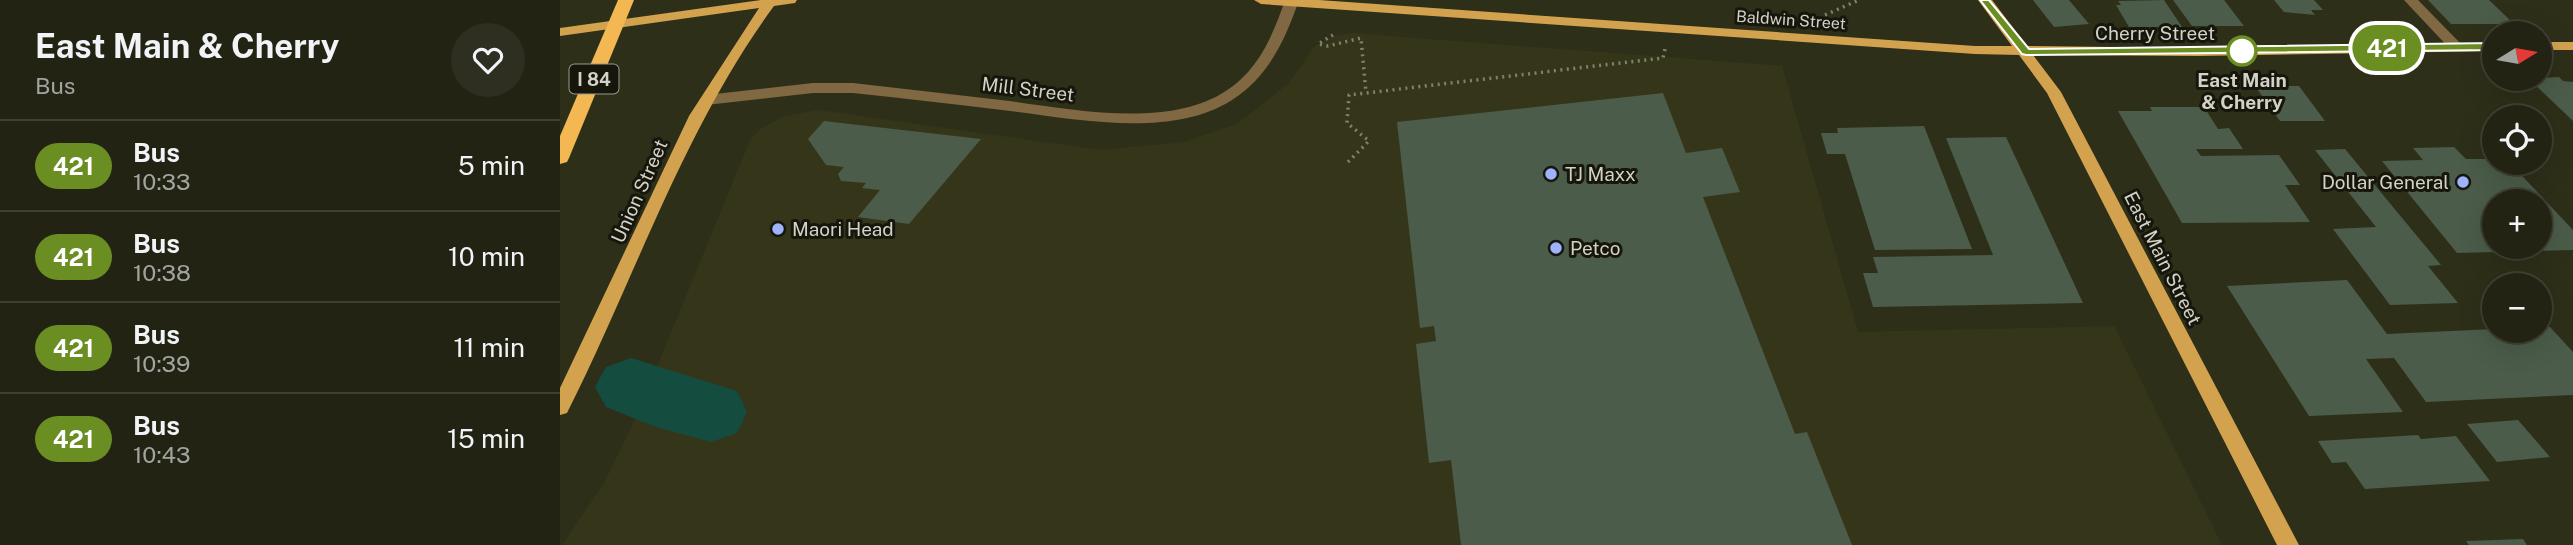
<!DOCTYPE html>
<meta charset="utf-8">
<style>
body{margin:0;font-family:"Public Sans",sans-serif;background:#2e2f21;color:#f1f3f6;height:100vh;display:flex;flex-direction:column;font-size:26px;white-space:nowrap}
*{box-sizing:border-box;margin:0}
p{font-size:23px;color:#a2a4a0}
.icon{flex:none;width:38px;height:38px;fill:none;stroke:currentColor;stroke-width:2;stroke-linecap:round;stroke-linejoin:round}
.map{position:relative;flex:1;overflow:hidden}
.sheet{display:flex;flex-direction:column;background:#222313;width:560px}
.sheet>*{flex:none}
.badge{padding:0 14px;border-radius:23px;font-size:24px;line-height:46px}
.needle{width:46px;rotate:79deg}
.buttons{position:absolute;left:1922px;top:21px;display:grid;gap:14px}
.buttons a{display:grid;place-items:center;width:70px;height:70px;border-radius:50%;background:#222313;box-shadow:0 7px 28px #0002,0 0 0 2px #3f4033;font-size:35px}
.map>.badge{position:absolute;translate:-50% -50%;box-shadow:0 0 0 4px #fff}
.round{display:grid;place-items:center;flex:none;width:74px;height:74px;border-radius:37px;background:#2e2f21}
.head{display:flex;align-items:center;justify-content:space-between;height:119px;padding:0 35px}
h1{font-size:33px;font-weight:700;line-height:52px}
ul{padding:0;list-style:none}
li{display:flex;align-items:center;gap:21px;height:91px;padding:0 35px;border-top:2px solid #3f4033}
li div{flex:1}
li b{display:block;font-size:26px}
li em{font-style:normal}
li .badge{min-width:77px;font-weight:700;text-align:center}
main{display:flex;flex:1;min-height:0}
.map>svg:first-child{display:block}
.built{fill:#353619}
.lines{fill:none;stroke-linecap:round;stroke-linejoin:round}
.river{fill:#154c40;fill-rule:evenodd}
.building{fill:#4b5c4a;fill-rule:evenodd}
.path{stroke:#808170;stroke-width:3.5;stroke-dasharray:2 4.5;stroke-linecap:butt}
.minor{fill:#806843;fill-rule:evenodd}
.major{fill:#d2a24f;fill-rule:evenodd}
.highway{fill:#f3b852;fill-rule:evenodd}
.line{fill:#6b8e23;stroke:#fff;stroke-width:2}
.stop-dot{fill:#fff;stroke:#6b8e23;stroke-width:3.5}
.poi-dot{fill:#9fb3fd;stroke:#16160d;stroke-width:2.5}
.labels{text-anchor:middle;dominant-baseline:central;stroke-width:6;stroke-linejoin:round;paint-order:stroke}
.far-street-label{font-size:16px;fill:#d2d3c6;stroke:#16160d}
.shield{fill:#16160d;stroke:#9a9a8e;stroke-width:2}
.shield-label{font-size:18px;font-weight:bold;fill:#d2d3c6}
.street-label{font-size:19px;fill:#d2d3c6;stroke:#16160d}
.stop-label{font-size:19px;font-weight:bold;fill:#d2d3c6;stroke:#16160d}
.poi-label{font-size:19px;fill:#d2d3c6;stroke:#16160d;text-anchor:start}
</style>
<main>
<section class="sheet">
<div class="head"><div><h1>East Main &amp; Cherry</h1><p>Bus</p></div><a class="round"><svg class="icon" aria-label="heart" viewBox="0 0 24 24"><path d="M12 20l-8-8c-3-5 5-10 8-4 3-6 11-1 8 4z"/></svg></a></div>
<ul>
<li><span class="badge" style="background:#6b8e23;color:#fff">421</span><div><b>Bus</b><p>10:33</p></div><em>5 min</em></li>
<li><span class="badge" style="background:#6b8e23;color:#fff">421</span><div><b>Bus</b><p>10:38</p></div><em>10 min</em></li>
<li><span class="badge" style="background:#6b8e23;color:#fff">421</span><div><b>Bus</b><p>10:39</p></div><em>11 min</em></li>
<li><span class="badge" style="background:#6b8e23;color:#fff">421</span><div><b>Bus</b><p>10:43</p></div><em>15 min</em></li>
</ul>
</section>
<div class="map">
<svg width="2013" height="545" viewBox="0 0 2013 545">
<rect width="100%" height="100%" fill="#2e2f19"/>
<!-- built -->
<polygon class="built" points="791,33 1222,66 1298,332 1554,326 1662,545 2,545 44,483 76,418 191,138 202,128 225,116 258,110 542,150 624,142 677,124 728,84 755,46 771,37"/>
<g class="lines">
<!-- river -->
<polygon class="river" points="71,358 177,391 187,412 177,433 151,442 96,427 46,407 35,387 46,367"/>
</g>
<!-- building -->
<g class="building">
<polygon points="1473,0 1509,0 1529,24 1494,27"/>
<polygon points="1604,0 1622,27 1569,27 1556,5 1561,5 1558,1"/>
<polygon points="1613,0 1664,0 1684,26 1632,26"/>
<polygon points="1714,0 1754,0 1763,10 1751,10 1755,15 1724,12"/>
<polygon points="1868,0 1929,0 1954,24 1891,24"/>
<polygon points="1999,77 2003,81 2013,82 2013,121 1969,79"/>
<polygon points="1695,86 1739,86 1765,121 1720,121"/>
<polygon points="1103,93 1126,153 1162,148 1180,192 1143,197 1235,434 1247,432 1292,545 901,545 891,460 869,463 856,344 876,341 874,326 860,328 837,122"/>
<polygon points="1590,107 1644,107 1658,129 1669,128 1683,149 1636,149 1641,156 1719,155 1740,185 1725,185 1750,222 1622,223 1558,111 1592,111"/>
<polygon points="264,121 421,139 349,224 298,217 320,190 302,188 306,183 281,181 278,174 284,167 266,165 248,139"/>
<polygon points="1364,126 1412,249 1315,250 1285,154 1267,154 1261,133 1278,133 1277,128"/>
<polygon points="1446,137 1523,303 1313,307 1303,273 1318,273 1313,257 1433,255 1386,138"/>
<path d="M1894,147L1906,159H1934V163H1950L2013,230V250L1897,253L1822,161L1863,160L1853,148ZM1934,201H1979V247H1934Z"/>
<polygon points="1785,149 1881,265 1868,266 1898,303 1830,305 1773,229 1816,227 1755,150"/>
<polygon points="1787,280 1827,334 1934,329 1979,331 1979,327 1990,327 2013,352 2013,395 1866,402 1834,358 1806,359 1843,412 1749,416 1667,286"/>
<polygon points="1958,420 1990,457 1937,462 1907,424"/>
<polygon points="1858,435 1861,439 1896,436 1930,481 1805,489 1786,462 1772,463 1758,441"/>
<polygon points="1963,539 1967,545 1909,545 1906,541"/>
</g>
<g class="lines">
<!-- path -->
<g class="path">
<polyline points="1265,15 1299,0"/>
<polyline points="773,35 758,44 768,46 801,38 806,93"/>
<polyline points="788,162 809,141 787,123 789,95 1103,58 1105,49"/>
</g>
<!-- minor -->
<g class="minor">
<path d="M725,0H739C725,40 709,76 672,100C610,140 510,118 442,110C392,104 343,98 293,93H253L146,105L139,100L146,95L253,83H293C342,89 392,94 441,100C506,108 601,129 661,94C697,73 712,38 725,0Z"/>
<polygon points="1844,0 1858,0 1901,44 1901,50 1891,50"/>
</g>
<!-- major -->
<g class="major">
<path d="M201,0H237L235,3L214,6C124,128 75,278 7,413L0,415V388L129,116L199,8L0,36V28Z"/>
<polygon points="694,0 759,0 1415,46 1452,46 1418,0 1432,0 1467,46 1638,48 1934,43 1934,51 1638,56 1473,55 1501,92 1739,545 1717,545 1487,93 1459,55 1415,54 701,4"/>
<rect x="1979" y="42" width="34" height="8"/>
</g>
<!-- highway -->
<polygon class="highway" points="58,0 74,0 9,158 7,162 0,164 0,136"/>
</g>
<!-- line -->
<polygon class="line" points="1420,0 1429,0 1469,49 1934,43 1939,47 1934,50 1466,55 1462,54"/>
<!-- markers -->
<circle class="stop-dot" cx="1682" cy="51" r="14"/>
<g class="poi-dot">
<circle cx="991" cy="174" r="7"/>
<circle cx="1903" cy="182" r="7"/>
<circle cx="218" cy="229" r="7"/>
<circle cx="996" cy="248" r="7"/>
</g>
<g class="labels">
<!-- far-street labels -->
<g class="far-street-label">
<text transform="translate(1231 20) rotate(4)">Baldwin Street</text>
</g>
<!-- shield labels -->
<rect class="shield" x="9.5" y="64.5" width="49" height="29" rx="5"/>
<g class="shield-label">
<text x="34" y="79">I 84</text>
</g>
<!-- street labels -->
<g class="street-label">
<text x="1595" y="33">Cherry Street</text>
<text transform="translate(468 89) rotate(7)">Mill Street</text>
<text transform="translate(79 191) rotate(-66)">Union Street</text>
<text transform="translate(1603 258) rotate(63)">East Main Street</text>
</g>
<!-- stop labels -->
<g class="stop-label">
<text x="1682" y="80">East Main<tspan x="1682" dy="22">&amp; Cherry</tspan></text>
</g>
<!-- poi labels -->
<g class="poi-label">
<text x="1005" y="174">TJ Maxx</text>
<text x="1889" y="182" text-anchor="end">Dollar General</text>
<text x="232" y="229">Maori Head</text>
<text x="1010" y="248">Petco</text>
</g>
</g>
</svg>
<div class="buttons">
<a><svg class="needle" viewBox="-14 -14 28 28"><path d="M0-13l5 13h-10z" fill="#e53935"/><path d="M0 13l5-13h-10z" fill="#a2a4a0"/></svg></a>
<a><svg class="icon" aria-label="locate" viewBox="0 0 24 24"><circle cx="12" cy="12" r="6"/><path d="M12 2v4M12 18v4M2 12h4M18 12h4"/></svg></a>
<a>+</a>
<a>−</a>
</div>
<b class="badge" style="left:1827px;top:48px;background:#6b8e23;color:#fff">421</b>
</div>
</main>
